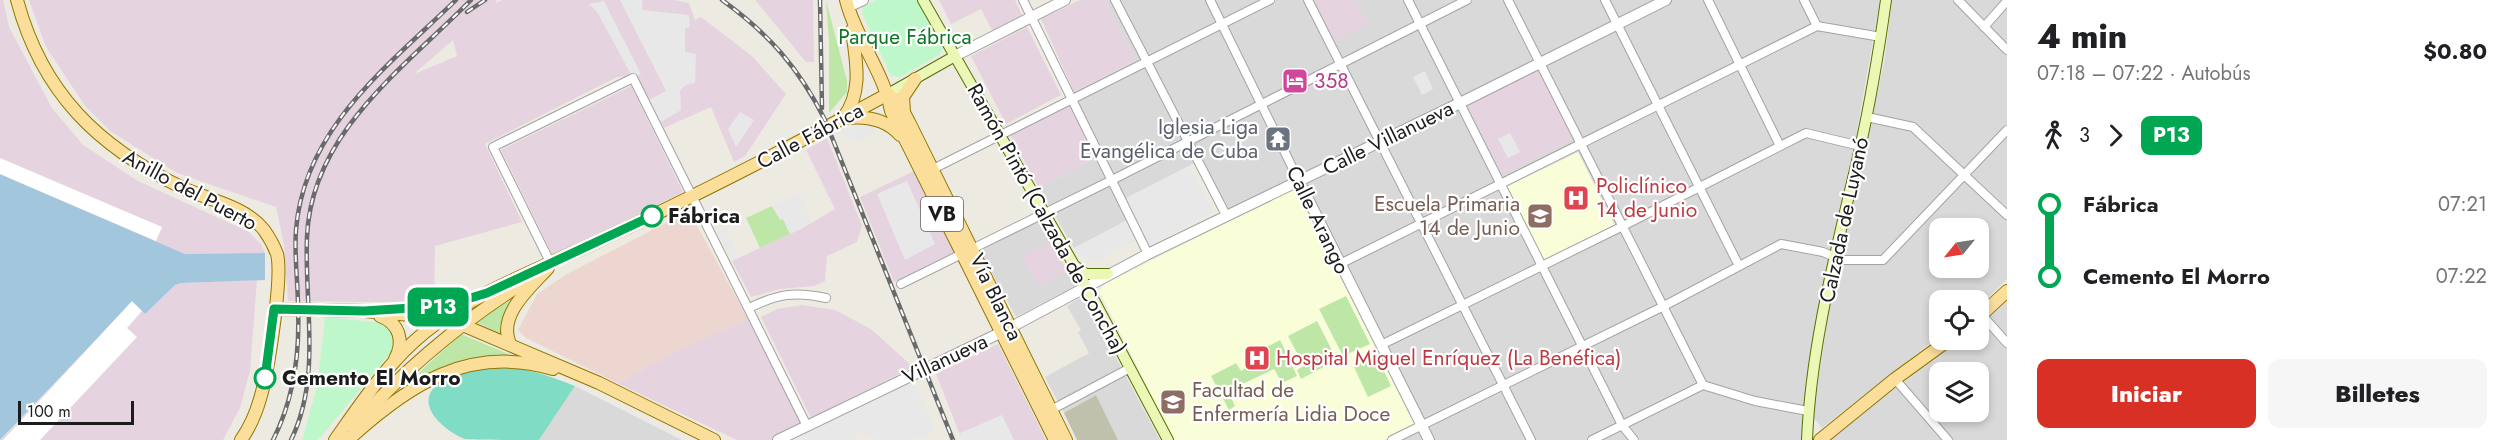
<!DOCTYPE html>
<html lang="es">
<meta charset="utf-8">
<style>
body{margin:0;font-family:Jost,sans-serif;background:#f6f6f6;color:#202124;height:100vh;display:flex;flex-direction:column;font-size:22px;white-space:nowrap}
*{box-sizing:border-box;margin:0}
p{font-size:20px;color:#757577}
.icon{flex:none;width:33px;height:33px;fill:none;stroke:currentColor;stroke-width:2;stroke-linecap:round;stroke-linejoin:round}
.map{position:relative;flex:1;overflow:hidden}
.details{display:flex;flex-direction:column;background:#fff;width:510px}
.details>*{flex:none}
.badge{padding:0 12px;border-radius:9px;font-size:21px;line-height:39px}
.needle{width:39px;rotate:240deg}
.fabs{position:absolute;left:1929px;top:218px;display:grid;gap:12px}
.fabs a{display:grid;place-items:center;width:60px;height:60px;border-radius:12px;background:#fff;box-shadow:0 3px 9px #0003;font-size:30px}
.scale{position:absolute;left:18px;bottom:15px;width:116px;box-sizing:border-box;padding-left:6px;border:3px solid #1c1c1c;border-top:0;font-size:16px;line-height:21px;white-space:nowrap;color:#1c1c1c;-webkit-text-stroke:4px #fff;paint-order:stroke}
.map>.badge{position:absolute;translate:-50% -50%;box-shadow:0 0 0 3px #fff}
.legs{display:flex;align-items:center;gap:9px;height:66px;padding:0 30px;font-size:20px}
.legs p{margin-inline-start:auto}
.overview{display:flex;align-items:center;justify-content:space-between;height:102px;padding:0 30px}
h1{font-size:33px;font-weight:800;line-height:45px}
.action{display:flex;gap:12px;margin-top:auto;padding:12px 30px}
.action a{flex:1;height:69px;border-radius:12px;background:#d93025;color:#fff;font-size:24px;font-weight:800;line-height:69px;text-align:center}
.action a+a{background:#f6f6f6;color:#202124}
ul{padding:0 30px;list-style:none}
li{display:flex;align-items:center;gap:21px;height:72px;font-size:22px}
li i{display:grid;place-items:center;width:9px;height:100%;margin:0 8px;background:currentColor}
li i::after{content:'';width:15px;height:15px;margin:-8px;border:4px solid;border-radius:50%;background:#fff}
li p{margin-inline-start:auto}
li:first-child i{background:linear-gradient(#0000 50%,currentColor 0)}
li:last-child i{background:linear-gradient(currentColor 50%,#0000 0)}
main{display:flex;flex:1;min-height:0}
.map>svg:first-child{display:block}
.residential{fill:#dad9d9;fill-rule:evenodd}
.commercial{fill:#eed6d0}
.industrial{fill:#e6d3e0;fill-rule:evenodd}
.education{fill:#f9fed9}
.construction{fill:#bfc1ad}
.grass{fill:#bee7a7}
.park{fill:#bef8ca}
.pitch{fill:#80dcc5}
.parking{fill:#e8e8e8}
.water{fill:#a2c6db}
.pier{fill:#fff}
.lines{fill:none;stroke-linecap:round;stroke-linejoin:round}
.minor-casing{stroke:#a3a3a3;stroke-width:10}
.tertiary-casing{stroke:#a3a3a3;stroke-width:12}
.secondary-casing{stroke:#556f06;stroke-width:12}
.primary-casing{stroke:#917602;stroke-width:14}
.minor{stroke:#fff;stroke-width:8}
.tertiary{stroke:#fff;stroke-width:10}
.secondary{stroke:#ebf8b5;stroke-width:10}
.primary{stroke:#fade9a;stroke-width:12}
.rail-casing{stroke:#6a6a6a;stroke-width:4.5}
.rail{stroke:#fff;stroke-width:2;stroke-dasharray:7;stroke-linecap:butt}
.line-1-casing{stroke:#fff;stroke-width:14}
.line-1{stroke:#00a651;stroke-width:9}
.stop-1-dot{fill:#fff;stroke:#00a651;stroke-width:3}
.labels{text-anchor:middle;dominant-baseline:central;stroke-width:4.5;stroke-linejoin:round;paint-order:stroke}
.shield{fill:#fff;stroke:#606060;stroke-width:1.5}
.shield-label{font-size:20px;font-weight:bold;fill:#1c1c1c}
.park-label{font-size:21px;fill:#0d7724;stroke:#fff}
.hotel-label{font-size:21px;fill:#b23c85;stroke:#fff;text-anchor:start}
.worship-label{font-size:21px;fill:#5b616d;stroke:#fff;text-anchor:end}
.street-label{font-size:21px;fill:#1c1c1c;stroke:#fff}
.health-label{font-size:21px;fill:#be3a42;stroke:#fff;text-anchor:start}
.education-label{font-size:21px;fill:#785e54;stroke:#fff;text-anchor:end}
.stop-label{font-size:21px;font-weight:bold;fill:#1c1c1c;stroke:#fff;text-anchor:start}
</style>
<main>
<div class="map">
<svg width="2007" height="440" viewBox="0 0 2007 440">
<rect width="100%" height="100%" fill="#edebe1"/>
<!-- residential -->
<g class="residential">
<polygon points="1105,0 1880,0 1855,142 1824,276 1806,386 1801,440 1402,440 1426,428 1300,174 1228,210 1202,159 1125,199 1134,217 1074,248 1039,188 1095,158 1068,102 1074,92 1136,60"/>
<path d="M1892,0H2007V279L1979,307L1978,300H1940L1939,336L1822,428L1813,417L1830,303L1884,63ZM1940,228H1978V267H1940Z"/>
<polygon points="1039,219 1075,286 1016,317 980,251"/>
<polygon points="1083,296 1160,440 1118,440 1096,395 1064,413 1045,377 1089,353 1078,332 1081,330 1067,306"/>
<path d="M2007,299V440H1827L1961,339H1978L1979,325ZM1940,372H1978V411H1940Z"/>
<polygon points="575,386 682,440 539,440"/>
</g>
<!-- commercial -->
<polygon class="commercial" points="689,211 748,319 683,348 617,383 526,338 518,330 537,294 567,274"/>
<!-- industrial -->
<g class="industrial">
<polygon points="0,0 3,0 9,27 52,108 83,145 138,181 249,232 261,244 265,253 185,254 0,174"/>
<path d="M29,0H497L495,3L503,0H675L689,3L695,20L701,17L752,56L786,94L745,156L734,162L711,107L664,128L637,76L617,77L485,144L522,222L435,246L434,303L288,301L284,245L276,207L177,173L110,131L85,106L46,47ZM453,40L457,56L414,74Z"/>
<polygon points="755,0 813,0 814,62 806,62"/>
<polygon points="939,0 1015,0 1023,17 993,32 981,9 951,24"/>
<polygon points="1080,0 1105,0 1136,60 1074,92 1041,19"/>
<polygon points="1315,0 1355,0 1368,24 1334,41"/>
<polygon points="1027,27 1061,95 1006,124 971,56"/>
<polygon points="1539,70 1573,139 1502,175 1467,105"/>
<polygon points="631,86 683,192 553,256 501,150"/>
<polygon points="1068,102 1095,158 1039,188 1009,133"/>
<polygon points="827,138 862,226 857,242 827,256 825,281 814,286 781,289 751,297 732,261 801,229 835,209 806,150"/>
<polygon points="914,171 955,252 894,282 860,197"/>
<polygon points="1051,241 1067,271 1038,287 1022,257"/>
<polygon points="257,280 250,371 240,408 223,440 1,440 132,301 145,314 175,285 181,283"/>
<polygon points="802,305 835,310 871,329 913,367 811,418 761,317 777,309"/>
<polygon points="748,319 802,425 774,440 737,440 617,383 683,348"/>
<polygon points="998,344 1046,440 962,440 936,374"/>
</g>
<!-- education -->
<g class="education">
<polygon points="1578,152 1615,226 1543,262 1506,187"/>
<polygon points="1295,188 1415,425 1384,440 1174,440 1099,291 1105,284"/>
</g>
<!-- construction -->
<polygon class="construction" points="1096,395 1118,440 1077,440 1064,413"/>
<!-- grass -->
<g class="grass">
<polygon points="826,0 847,81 847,92 829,113 829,41"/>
<polygon points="772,206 780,219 783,218 790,234 760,248 746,218"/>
<polygon points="521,293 502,322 503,335 476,322"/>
<polygon points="1346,296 1370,344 1343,356 1319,309"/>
<polygon points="1317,321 1337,360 1301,379 1297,370 1304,366 1288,336"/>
<path d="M461,334L518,358C505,358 492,356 480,358C446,361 418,382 390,399Z"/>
<polygon points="1280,340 1297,376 1282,383 1274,369 1228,391 1235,406 1229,410 1211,376 1236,363 1241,371 1260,358 1257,352"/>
<polygon points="1374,351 1391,386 1368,397 1354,367 1355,361"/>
</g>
<!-- park -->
<g class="park">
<polygon points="876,0 919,0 941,42 943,49 939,55 900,77 891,76 862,13 863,7"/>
<path d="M325,317L383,323C395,330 395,338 393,350L318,440H302L317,387Z"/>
</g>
<!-- pitch -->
<path class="pitch" d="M497,366C525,367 549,376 575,386L539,440C523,440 477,440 465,439C441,429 409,400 444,380C460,371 479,369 497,366Z"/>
<!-- parking -->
<g class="parking">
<polygon points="620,0 642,0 643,10 689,15 690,27 685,28 685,52 696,54 695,83 686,85 680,90 681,110 661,122 649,100 666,91"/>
<polygon points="604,1 641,74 633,78 597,12 589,4"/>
<polygon points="1425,71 1433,89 1422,95 1413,77"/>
<polygon points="740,112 754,120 736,147 728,129"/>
<polygon points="857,126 871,127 879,131 859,141 837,133"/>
<polygon points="1510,133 1520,152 1508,158 1498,139"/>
<polygon points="1189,166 1214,212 1148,246 1143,237 1097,261 1090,261 1077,254 1074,248 1133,217 1124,199"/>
<polygon points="907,181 935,244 905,260 877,194"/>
<polygon points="798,193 812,221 790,234 783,219 780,220 772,206"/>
<polygon points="725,228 739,258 732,261 718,232"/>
<polygon points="912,379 936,431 920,440 915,437 911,440 875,440 859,433 856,440 802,440 799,435"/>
<polygon points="1002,415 1014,440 962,440 960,433"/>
</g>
<!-- water -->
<polygon class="water" points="0,174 185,254 265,253 265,280 181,283 175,285 145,314 132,302 0,440"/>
<!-- pier -->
<g class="pier">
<polygon points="0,158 162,227 156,241 0,174"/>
<polygon points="132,301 142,311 127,328 137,337 40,440 3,440"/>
</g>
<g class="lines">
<defs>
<g id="minor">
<polyline points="1023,0 1148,254"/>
<polyline points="1115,0 1226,215"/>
<polyline points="1210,0 1299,181"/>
<polyline points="1308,0 1531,440"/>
<polyline points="1408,0 1622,425 1634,440"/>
<polyline points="1508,0 1703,385"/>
<polyline points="1605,0 1739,266"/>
<polyline points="1708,0 1780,146"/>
<polyline points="1804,0 1817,26"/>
<polyline points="1958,0 2007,50"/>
<polyline points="1984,27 2007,1"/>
<polyline points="1867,117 1913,127 2007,215"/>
<polyline points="933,169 1270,0"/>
<polyline points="551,264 493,147 633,78 807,426"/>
<polyline points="1340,264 1817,26 1881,37"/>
<polyline points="901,284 1112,180 1467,0"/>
<path d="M749,308C778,294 794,291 826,298"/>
<polyline points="1982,315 2007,343"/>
<polyline points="1381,345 1621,227 1806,133 1860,146"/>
<polyline points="1895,379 1948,440"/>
<polyline points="1051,410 1130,368"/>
<polyline points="1392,440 1662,307 1781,244 1823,252 1842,260 1883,260 2007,130"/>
<polyline points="1592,440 1703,385 1755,401 1808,411"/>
</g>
<g id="tertiary">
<polyline points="848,7 863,0"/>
<polyline points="955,56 1065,0"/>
<polyline points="1299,181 1429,440"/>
<polyline points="778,440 1002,332 1148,254 1460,103 1666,0"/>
</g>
<g id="secondary">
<polyline points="923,0 1095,302 1168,440"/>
<polyline points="888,94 955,56"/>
<polyline points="1075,266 1086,274 1108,274"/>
<path d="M1807,440C1811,342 1838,244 1860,148C1871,99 1879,50 1886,0"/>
</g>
<g id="primary">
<path d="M17,0C42,93 98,147 183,188C209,200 245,206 264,230C269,237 274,246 277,254C283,277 268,373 260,399C256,413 250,427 241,440"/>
<path d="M846,0C856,39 884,72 891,111L1055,440"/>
<polyline points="888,94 900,105 909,122 1066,440"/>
<polyline points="904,112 903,97 915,79"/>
<path d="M844,117C863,91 856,61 852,30"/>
<path d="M847,118C867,116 886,119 900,135"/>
<polyline points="274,309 364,311 446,318 599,383 714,440"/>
<polyline points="410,309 444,306 467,300"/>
<path d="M380,316C399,323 405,341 395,359"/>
<polyline points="1978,318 2007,291"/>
<path d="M510,344C497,315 530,288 548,268"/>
<path d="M353,427C403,371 457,325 520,285"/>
<path d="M335,440C362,402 388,362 425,332C478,290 548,266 609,236C704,192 796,144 888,94"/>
<path d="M348,440C408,385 469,344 553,369"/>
<polyline points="1820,440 1895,379 1950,339"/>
</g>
</defs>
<!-- minor casing -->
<use href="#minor" class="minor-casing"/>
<!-- tertiary casing -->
<use href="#tertiary" class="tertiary-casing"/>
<!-- secondary casing -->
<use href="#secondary" class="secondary-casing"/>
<!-- primary casing -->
<use href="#primary" class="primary-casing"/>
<!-- minor -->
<use href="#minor" class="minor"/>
<!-- tertiary -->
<use href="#tertiary" class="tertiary"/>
<!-- secondary -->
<use href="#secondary" class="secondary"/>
<!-- primary -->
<use href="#primary" class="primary"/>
<defs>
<g id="rail">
<path d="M722,0C769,34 799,68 825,120L953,440"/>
<polyline points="820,0 822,108"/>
<polyline points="467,12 485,0"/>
<path d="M273,440C294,399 300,354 298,307C298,282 294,255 296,230C304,128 388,66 456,0"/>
<path d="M291,440C322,377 304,304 307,237C311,133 404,68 471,0"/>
</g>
</defs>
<!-- rail casing -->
<use href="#rail" class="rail-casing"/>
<!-- rail -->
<use href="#rail" class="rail"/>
</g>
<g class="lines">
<defs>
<polyline id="line-1" points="265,378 274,309 364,311 444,306 487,293 652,216"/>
</defs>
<!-- line-1 casing -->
<use href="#line-1" class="line-1-casing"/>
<!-- line-1 -->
<use href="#line-1" class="line-1"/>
</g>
<!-- icons -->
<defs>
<symbol id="hotel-square" viewBox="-11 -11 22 22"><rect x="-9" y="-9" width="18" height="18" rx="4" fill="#d1479c" stroke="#fff"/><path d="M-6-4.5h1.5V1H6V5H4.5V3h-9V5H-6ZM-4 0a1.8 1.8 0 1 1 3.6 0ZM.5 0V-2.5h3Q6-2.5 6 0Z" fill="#fff"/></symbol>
<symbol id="temple-square" viewBox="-11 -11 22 22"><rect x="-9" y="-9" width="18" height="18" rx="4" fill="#6b7280" stroke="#fff"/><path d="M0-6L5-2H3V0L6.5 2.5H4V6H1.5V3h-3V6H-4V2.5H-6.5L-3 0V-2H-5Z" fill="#fff"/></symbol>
<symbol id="hospital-square" viewBox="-11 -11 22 22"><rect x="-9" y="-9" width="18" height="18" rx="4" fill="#e0444e" stroke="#fff"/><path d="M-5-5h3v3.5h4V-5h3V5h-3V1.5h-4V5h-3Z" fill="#fff"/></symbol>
<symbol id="school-square" viewBox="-11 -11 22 22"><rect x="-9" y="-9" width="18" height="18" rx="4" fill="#8d6e63" stroke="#fff"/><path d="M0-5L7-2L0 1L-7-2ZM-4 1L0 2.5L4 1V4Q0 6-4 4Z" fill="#fff"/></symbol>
<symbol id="university-square" viewBox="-11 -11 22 22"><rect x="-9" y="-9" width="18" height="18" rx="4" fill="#8d6e63" stroke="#fff"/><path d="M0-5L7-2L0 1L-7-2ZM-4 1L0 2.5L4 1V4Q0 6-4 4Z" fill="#fff"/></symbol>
</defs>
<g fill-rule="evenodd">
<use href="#hotel-square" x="1280" y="66" width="30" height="30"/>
<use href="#temple-square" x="1263" y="124" width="30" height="30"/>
<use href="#hospital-square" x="1561" y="183" width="30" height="30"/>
<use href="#school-square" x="1525" y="201" width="30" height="30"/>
<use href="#hospital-square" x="1242" y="343" width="30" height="30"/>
<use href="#university-square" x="1158" y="387" width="30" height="30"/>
</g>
<!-- markers -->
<g class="stop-1-dot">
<circle cx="652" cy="216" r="10"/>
<circle cx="265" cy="378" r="10"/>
</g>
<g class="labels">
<!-- shield labels -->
<rect class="shield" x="921" y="197" width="42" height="34" rx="4.5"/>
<g class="shield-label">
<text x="942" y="214">VB</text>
</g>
<!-- park labels -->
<g class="park-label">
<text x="905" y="37">Parque Fábrica</text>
</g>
<!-- hotel labels -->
<g class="hotel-label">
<text x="1314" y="81">358</text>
</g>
<!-- worship labels -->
<g class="worship-label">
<text x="1258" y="127">Iglesia Liga<tspan x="1258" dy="24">Evangélica de Cuba</tspan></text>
</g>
<!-- street labels -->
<g class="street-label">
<text transform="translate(810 136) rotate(-28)">Calle Fábrica</text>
<text transform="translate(1388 138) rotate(-26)">Calle Villanueva</text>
<text transform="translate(190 190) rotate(28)">Anillo del Puerto</text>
<text transform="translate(1047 219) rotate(61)">Ramón Pintó (Calzada de Concha)</text>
<text transform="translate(1318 220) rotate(64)">Calle Arango</text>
<text transform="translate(1844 220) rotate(-78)">Calzada de Luyanó</text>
<text transform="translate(996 297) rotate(64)">Vía Blanca</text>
<text transform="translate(945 359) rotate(-25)">Villanueva</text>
</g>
<!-- health labels -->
<g class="health-label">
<text x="1596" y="186">Policlínico<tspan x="1596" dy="24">14 de Junio</tspan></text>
<text x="1276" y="358">Hospital Miguel Enríquez (La Benéfica)</text>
</g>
<!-- education labels -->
<g class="education-label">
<text x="1520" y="204">Escuela Primaria<tspan x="1520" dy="24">14 de Junio</tspan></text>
<text x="1192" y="390" text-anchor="start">Facultad de<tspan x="1192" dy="24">Enfermería Lidia Doce</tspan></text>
</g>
<!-- stop labels -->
<g class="stop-label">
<text x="668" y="216">Fábrica</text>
<text x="282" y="378">Cemento El Morro</text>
</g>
</g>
</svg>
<div class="fabs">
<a><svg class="needle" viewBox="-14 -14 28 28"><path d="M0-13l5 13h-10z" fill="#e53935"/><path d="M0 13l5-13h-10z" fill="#757577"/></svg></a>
<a><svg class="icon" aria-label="locate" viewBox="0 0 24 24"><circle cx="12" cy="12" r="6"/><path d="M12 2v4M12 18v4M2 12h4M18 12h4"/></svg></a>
<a><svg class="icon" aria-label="layers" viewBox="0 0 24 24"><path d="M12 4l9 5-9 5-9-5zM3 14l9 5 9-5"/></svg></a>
</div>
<div class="scale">100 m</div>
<b class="badge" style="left:438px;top:307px;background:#00a651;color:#fff">P13</b>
</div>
<section class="details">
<div class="overview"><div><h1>4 min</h1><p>07:18 – 07:22 · Autobús</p></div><b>$0.80</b></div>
<div class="legs"><svg class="icon" aria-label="walk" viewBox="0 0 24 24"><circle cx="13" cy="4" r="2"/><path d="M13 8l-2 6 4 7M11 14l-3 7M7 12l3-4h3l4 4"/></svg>3<svg class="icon" aria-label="forward" viewBox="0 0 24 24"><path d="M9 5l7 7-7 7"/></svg><b class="badge" style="background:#00a651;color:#fff">P13</b></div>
<ul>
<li><i style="color:#00a651"></i><b>Fábrica</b><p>07:21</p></li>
<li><i style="color:#00a651"></i><b>Cemento El Morro</b><p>07:22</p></li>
</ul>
<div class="action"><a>Iniciar</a><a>Billetes</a></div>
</section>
</main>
